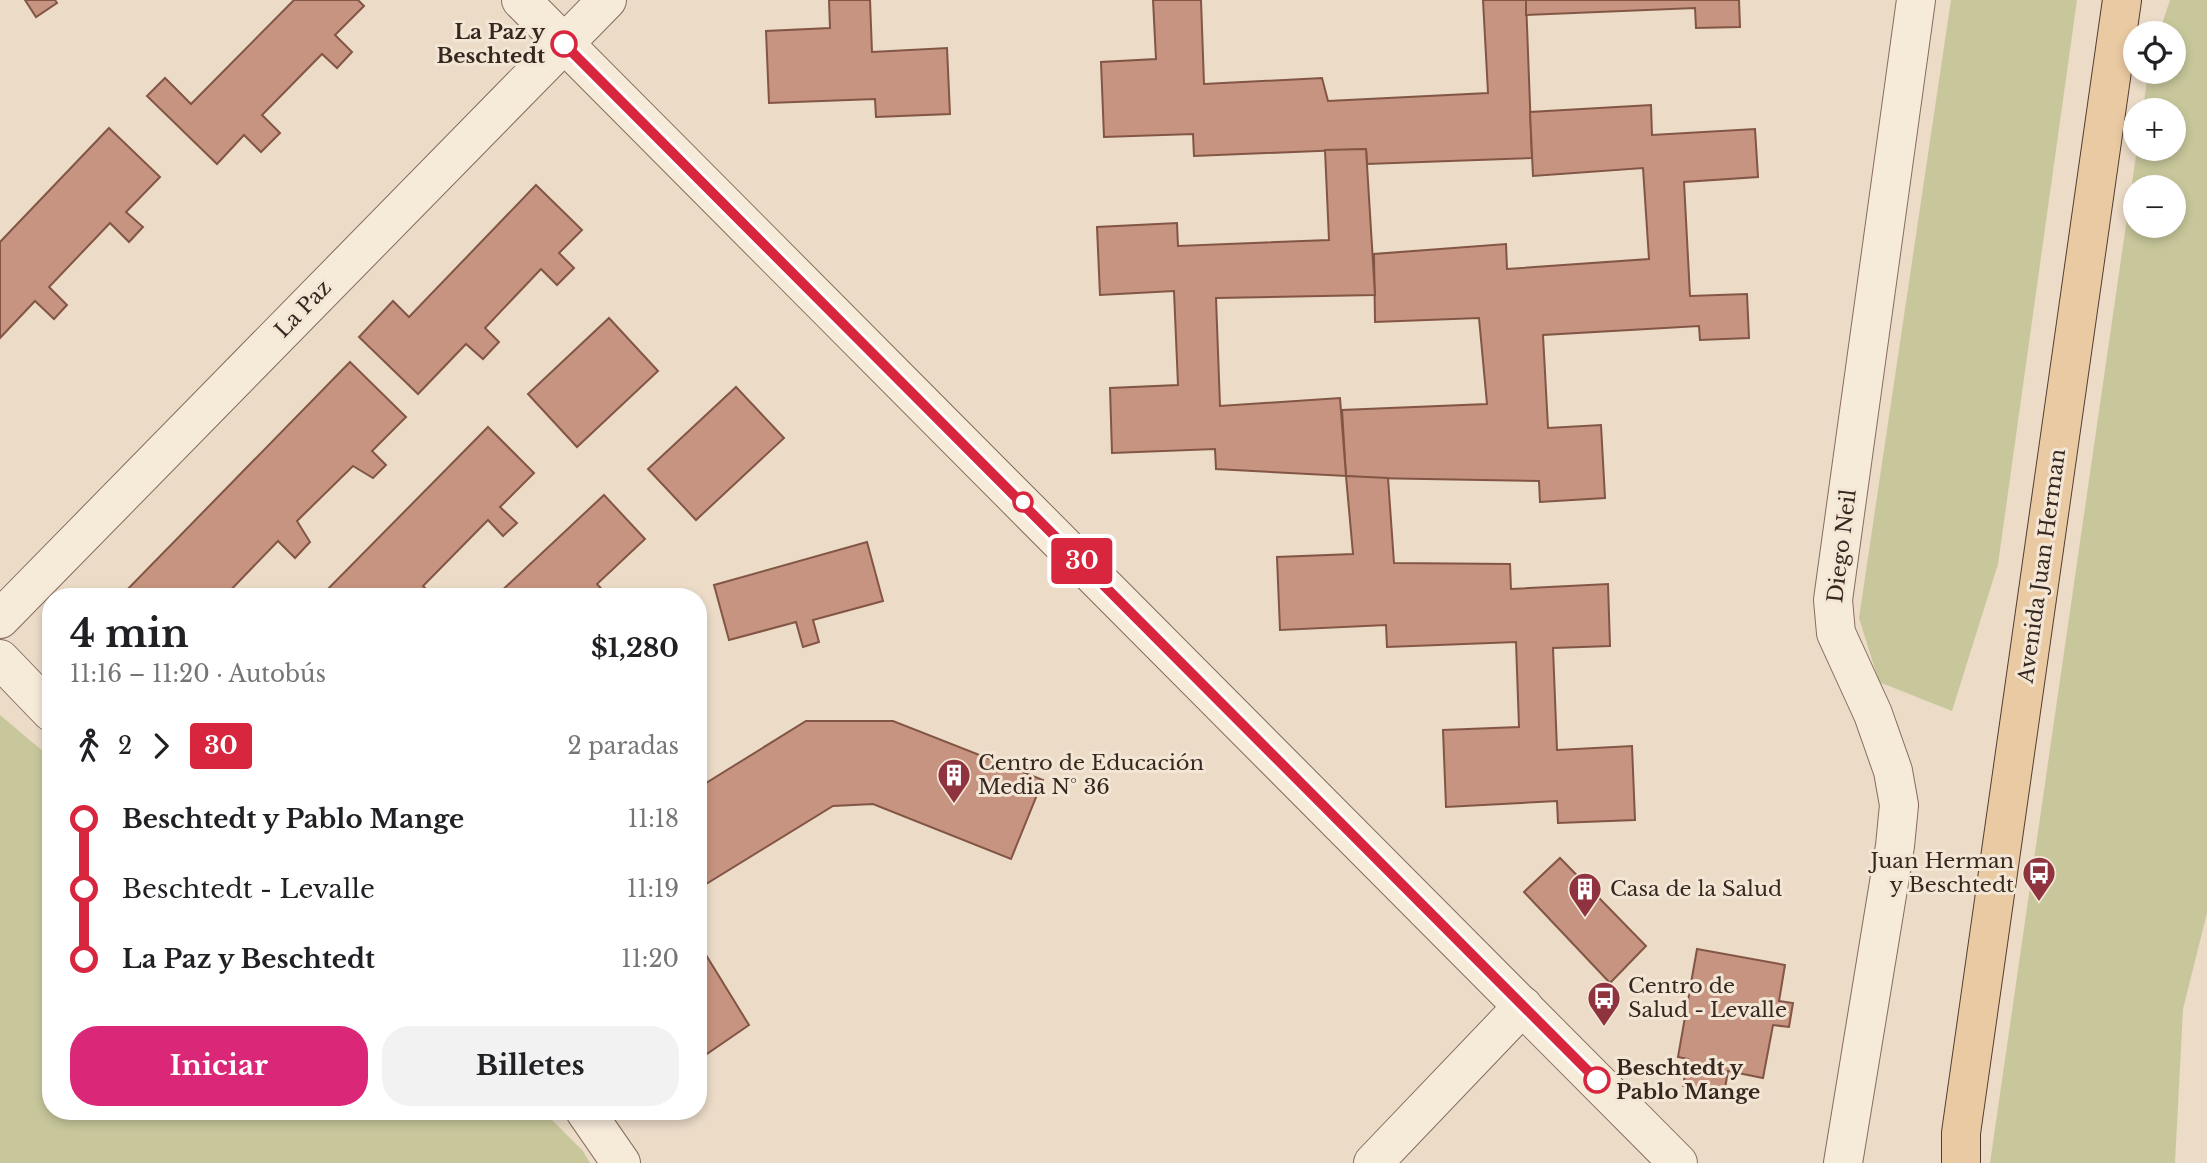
<!DOCTYPE html>
<html lang="es">
<meta charset="utf-8">
<style>
body{margin:0;font-family:"Libre Baskerville",serif;background:#f2f2f2;color:#202124;height:100vh;display:flex;flex-direction:column;font-size:26px;white-space:nowrap}
*{box-sizing:border-box;margin:0}
p{font-size:23px;color:#757577}
.icon{flex:none;width:38px;height:38px;fill:none;stroke:currentColor;stroke-width:2;stroke-linecap:round;stroke-linejoin:round}
.map{position:relative;flex:1;overflow:hidden}
.side{position:absolute;left:42px;top:588px;width:665px;height:532px;display:flex;flex-direction:column;background:#fff;border-radius:28px;box-shadow:0 4px 10px #0003}
.side>*{flex:none}
.badge{padding:0 14px;border-radius:5px;font-size:24px;line-height:46px}
.buttons{position:absolute;left:2123px;top:21px;display:grid;gap:14px}
.buttons a{display:grid;place-items:center;width:63px;height:63px;border-radius:50%;background:#fff;box-shadow:0 4px 10px #0003;font-size:35px}
.map>.badge{position:absolute;translate:-50% -50%;box-shadow:0 0 0 4px #fff}
.legs{display:flex;align-items:center;gap:10px;height:77px;padding:0 28px;font-size:23px}
.legs p{margin-inline-start:auto}
.headline{display:flex;align-items:center;justify-content:space-between;height:119px;padding:0 28px}
h1{font-size:38px;font-weight:700;line-height:52px}
.button{display:flex;gap:14px;margin-top:auto;padding:14px 28px}
.button a{flex:1;height:80px;border-radius:28px;background:#db2777;color:#fff;font-size:28px;font-weight:700;line-height:80px;text-align:center}
.button a+a{background:#f2f2f2;color:#202124}
ul{padding:0 28px;list-style:none}
li{display:flex;align-items:center;gap:24px;height:70px;font-size:26px}
li i{display:grid;place-items:center;width:10px;height:100%;margin:0 9px;background:currentColor}
li i::after{content:'';width:18px;height:18px;margin:-9px;border:5px solid;border-radius:50%;background:#fff}
li p{margin-inline-start:auto}
li:first-child i{background:linear-gradient(#0000 50%,currentColor 0)}
li:last-child i{background:linear-gradient(currentColor 50%,#0000 0)}
.map>svg:first-child{display:block}
.green{fill:#c8c79b;fill-rule:evenodd}
.building{fill:#c69480;stroke:#825545;stroke-width:2}
.lines{fill:none;stroke-linecap:round;stroke-linejoin:round}
.minor-casing{stroke:#856d5e;stroke-width:40}
.major-casing{stroke:#533d31;stroke-width:40}
.minor{stroke:#f6ead9;stroke-width:38}
.major{stroke:#eacaa2;stroke-width:38}
.line-1-casing{stroke:#fff;stroke-width:16}
.line-1{stroke:#d7263d;stroke-width:10}
.stop-1-dot{fill:#fff;stroke:#d7263d;stroke-width:3.5}
.labels{text-anchor:middle;dominant-baseline:central;stroke-width:6;stroke-linejoin:round;paint-order:stroke}
.stop-label{font-size:21px;font-weight:bold;fill:#362820;stroke:#f3e6d5;text-anchor:end}
.street-label{font-size:21px;fill:#362820;stroke:#f3e6d5}
.poi-label{font-size:21px;fill:#362820;stroke:#f3e6d5;text-anchor:start}
</style>
<div class="map">
<svg width="2207" height="1163" viewBox="0 0 2207 1163">
<rect width="100%" height="100%" fill="#ebdbc7"/>
<!-- green -->
<g class="green">
<polygon points="1951,0 2077,0 1998,564 1952,711 1879,682 1859,618"/>
<path d="M2170,0H2207V913L2183,1009L2175,1163H1990L2137,149H2174V110H2143L2148,72H2174V33H2159ZM2135,187H2174V226H2135Z"/>
<polygon points="0,715 51,758 51,1111 543,1111 583,1151 590,1163 0,1163"/>
</g>
<!-- building -->
<g class="building">
<polygon points="25,0 55,0 57,3 36,17"/>
<polygon points="294,0 358,0 364,6 335,35 352,52 337,68 322,54 262,115 280,133 261,152 244,135 217,164 147,96 165,78 191,104"/>
<polygon points="829,0 870,0 872,52 947,48 950,114 876,117 875,99 769,103 766,31 830,28"/>
<polygon points="1153,0 1201,0 1204,84 1322,78 1328,101 1488,93 1483,0 1526,0 1532,158 1367,164 1366,149 1194,156 1193,134 1104,137 1101,62 1156,59"/>
<polygon points="1526,0 1739,0 1740,27 1696,28 1695,8 1526,15"/>
<polygon points="1651,105 1652,135 1755,129 1758,177 1684,182 1690,296 1747,294 1749,338 1700,340 1699,326 1543,335 1548,428 1601,425 1605,498 1540,502 1539,481 1368,478 1346,476 1342,410 1487,404 1479,318 1375,322 1374,254 1506,244 1507,269 1649,259 1643,168 1533,176 1530,112"/>
<polygon points="109,128 160,177 126,212 143,227 129,242 110,223 49,287 67,305 54,319 35,301 0,338 0,242"/>
<polygon points="1366,149 1375,295 1216,298 1220,406 1340,398 1346,476 1216,469 1215,449 1112,453 1110,388 1178,385 1174,291 1100,295 1097,227 1177,223 1178,246 1329,240 1325,150"/>
<polygon points="536,185 582,230 559,253 574,268 557,285 541,269 485,328 499,342 483,359 466,344 418,394 359,337 393,301 409,317"/>
<polygon points="609,318 658,371 577,447 528,394"/>
<polygon points="350,362 406,417 372,451 386,465 373,478 353,466 297,521 310,542 295,558 278,541 224,597 120,597"/>
<polygon points="736,387 784,438 696,520 648,469"/>
<polygon points="488,427 534,473 500,507 517,523 503,536 488,520 423,586 434,597 320,597"/>
<polygon points="1346,476 1388,478 1394,563 1510,564 1511,589 1608,584 1610,646 1553,648 1557,750 1632,746 1635,820 1558,823 1557,801 1446,807 1443,730 1519,727 1516,642 1387,647 1386,625 1280,630 1277,557 1353,554"/>
<polygon points="604,495 645,539 597,584 609,597 495,597"/>
<polygon points="867,542 883,601 813,620 819,642 803,647 796,622 729,640 714,585"/>
<polygon points="806,721 893,721 1043,780 1011,859 873,804 833,806 698,889 698,788"/>
<polygon points="1560,858 1646,946 1610,983 1524,892"/>
<polygon points="698,942 749,1025 698,1060"/>
<polygon points="1697,949 1785,965 1779,1001 1793,1003 1789,1027 1773,1025 1763,1078 1728,1071 1724,1094 1683,1086 1688,1059 1678,1057"/>
</g>
<g class="lines">
<defs>
<g id="minor">
<polyline points="521,0 1678,1163"/>
<polyline points="0,619 607,0"/>
<polyline points="0,659 51,712"/>
<polyline points="585,1111 621,1163"/>
<polyline points="1373,1163 1523,1006"/>
<polyline points="1843,1163 1895,846 1899,805 1893,771 1873,714 1836,633 1833,600 1916,0"/>
</g>
<polyline id="major" points="1961,1163 1961,1133 2122,0"/>
</defs>
<!-- minor casing -->
<use href="#minor" class="minor-casing"/>
<!-- major casing -->
<use href="#major" class="major-casing"/>
<!-- minor -->
<use href="#minor" class="minor"/>
<!-- major -->
<use href="#major" class="major"/>
</g>
<g class="lines">
<defs>
<polyline id="line-1" points="564,44 1597,1080"/>
</defs>
<!-- line-1 casing -->
<use href="#line-1" class="line-1-casing"/>
<!-- line-1 -->
<use href="#line-1" class="line-1"/>
</g>
<!-- icons -->
<defs>
<symbol id="building-pin" viewBox="-11 -11 22 30"><path d="M0 17L-7.5 6A9.5 9.5 0 1 1 7.5 6Z" fill="#8f333f" stroke="#f3e6d5"/><path d="M-4-6H4V6H1V3H-1V6H-4ZM-2.5-4.3h1.7v1.8h-1.7ZM.8-4.3h1.7v1.8H.8ZM-2.5-1h1.7V.8h-1.7ZM.8-1h1.7V.8H.8Z" fill="#fff"/></symbol>
<symbol id="bus-pin" viewBox="-11 -11 22 30"><path d="M0 17L-7.5 6A9.5 9.5 0 1 1 7.5 6Z" fill="#8f333f" stroke="#f3e6d5"/><path d="M-5-6H5V4H4V6H2V4H-2V6H-4V4H-5ZM-3.5-4V0h7V-4ZM-3.5 1.2v1.5H-2V1.2ZM2 1.2v1.5H3.5V1.2Z" fill="#fff"/></symbol>
</defs>
<g fill-rule="evenodd">
<use href="#building-pin" x="935" y="756" width="38" height="52"/>
<use href="#bus-pin" x="2020" y="854" width="38" height="52"/>
<use href="#building-pin" x="1566" y="870" width="38" height="52"/>
<use href="#bus-pin" x="1585" y="979" width="38" height="52"/>
</g>
<!-- markers -->
<g class="stop-1-dot">
<circle cx="564" cy="44" r="12"/>
<circle cx="1023" cy="502" r="9"/>
<circle cx="1597" cy="1080" r="12"/>
</g>
<g class="labels">
<!-- stop labels -->
<g class="stop-label">
<text x="545" y="32">La Paz y<tspan x="545" dy="24">Beschtedt</tspan></text>
<text x="1616" y="1068" text-anchor="start">Beschtedt y<tspan x="1616" dy="24">Pablo Mange</tspan></text>
</g>
<!-- street labels -->
<g class="street-label">
<text transform="translate(303 309) rotate(-46)">La Paz</text>
<text transform="translate(1842 546) rotate(-83)">Diego Neil</text>
<text transform="translate(2042 566) rotate(-82)">Avenida Juan Herman</text>
</g>
<!-- poi labels -->
<g class="poi-label">
<text x="978" y="763">Centro de Educación<tspan x="978" dy="24">Media N° 36</tspan></text>
<text x="2014" y="861" text-anchor="end">Juan Herman<tspan x="2014" dy="24">y Beschtedt</tspan></text>
<text x="1610" y="889">Casa de la Salud</text>
<text x="1628" y="986">Centro de<tspan x="1628" dy="24">Salud - Levalle</tspan></text>
</g>
</g>
</svg>
<div class="buttons">
<a><svg class="icon" aria-label="locate" viewBox="0 0 24 24"><circle cx="12" cy="12" r="6"/><path d="M12 2v4M12 18v4M2 12h4M18 12h4"/></svg></a>
<a>+</a>
<a>−</a>
</div>
<b class="badge" style="left:1082px;top:561px;background:#d7263d;color:#fff">30</b>
<section class="side">
<div class="headline"><div><h1>4 min</h1><p>11:16 – 11:20 · Autobús</p></div><b>$1,280</b></div>
<div class="legs"><svg class="icon" aria-label="walk" viewBox="0 0 24 24"><circle cx="13" cy="4" r="2"/><path d="M13 8l-2 6 4 7M11 14l-3 7M7 12l3-4h3l4 4"/></svg>2<svg class="icon" aria-label="forward" viewBox="0 0 24 24"><path d="M9 5l7 7-7 7"/></svg><b class="badge" style="background:#d7263d;color:#fff">30</b><p>2 paradas</p></div>
<ul>
<li><i style="color:#d7263d"></i><b>Beschtedt y Pablo Mange</b><p>11:18</p></li>
<li><i style="color:#d7263d"></i><span>Beschtedt - Levalle</span><p>11:19</p></li>
<li><i style="color:#d7263d"></i><b>La Paz y Beschtedt</b><p>11:20</p></li>
</ul>
<div class="button"><a>Iniciar</a><a>Billetes</a></div>
</section>
</div>
